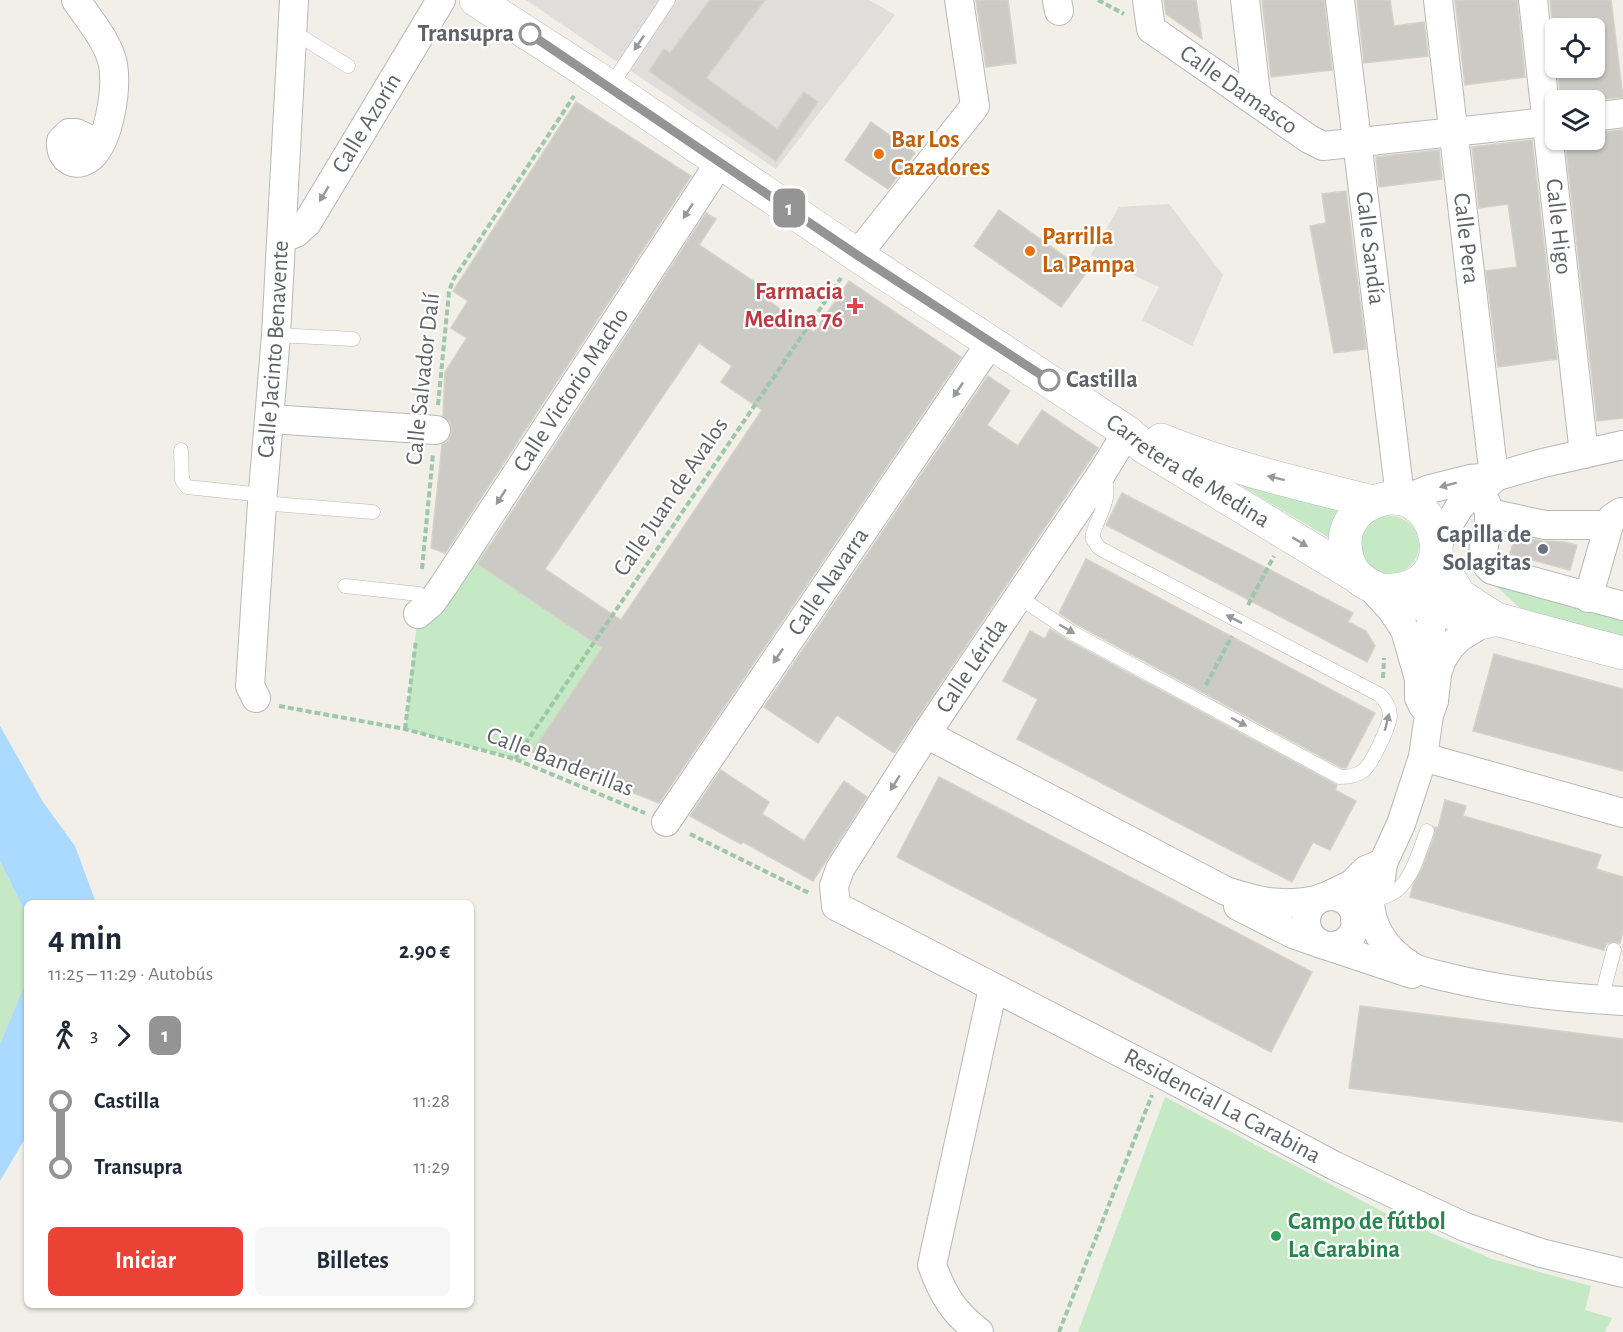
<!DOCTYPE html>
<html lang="es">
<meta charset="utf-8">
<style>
body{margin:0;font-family:"Alegreya Sans",sans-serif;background:#f6f6f7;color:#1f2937;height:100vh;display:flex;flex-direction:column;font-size:22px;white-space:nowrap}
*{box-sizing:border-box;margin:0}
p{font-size:20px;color:#747a83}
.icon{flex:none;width:33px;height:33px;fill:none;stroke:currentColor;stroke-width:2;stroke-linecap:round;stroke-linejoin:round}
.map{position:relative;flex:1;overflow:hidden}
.sheet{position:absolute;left:24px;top:900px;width:450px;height:408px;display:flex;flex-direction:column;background:#fff;border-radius:9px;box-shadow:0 2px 4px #0004}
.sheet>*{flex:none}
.badge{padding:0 12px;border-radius:9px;font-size:21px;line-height:39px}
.controls{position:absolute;left:1545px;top:18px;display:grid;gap:12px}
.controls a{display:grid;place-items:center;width:60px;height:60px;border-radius:9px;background:#fff;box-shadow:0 2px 4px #0004;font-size:30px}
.map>.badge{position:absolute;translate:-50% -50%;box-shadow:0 0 0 3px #fff}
.legs{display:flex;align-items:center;gap:9px;height:66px;padding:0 24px;font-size:20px}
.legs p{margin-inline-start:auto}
.summary{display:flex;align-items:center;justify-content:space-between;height:102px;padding:0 24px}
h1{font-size:33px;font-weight:600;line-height:45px}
.cta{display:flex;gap:12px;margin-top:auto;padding:12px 24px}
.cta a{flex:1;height:69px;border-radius:9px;background:#ea4335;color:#fff;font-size:24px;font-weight:600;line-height:69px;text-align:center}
.cta a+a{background:#f6f6f7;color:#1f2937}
ul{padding:0 24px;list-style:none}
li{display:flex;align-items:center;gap:21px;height:66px;font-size:22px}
li i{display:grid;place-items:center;width:9px;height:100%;margin:0 8px;background:currentColor}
li i::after{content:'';width:15px;height:15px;margin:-8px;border:4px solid;border-radius:50%;background:#fff}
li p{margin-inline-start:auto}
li:first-child i{background:linear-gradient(#0000 50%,currentColor 0)}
li:last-child i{background:linear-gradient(currentColor 50%,#0000 0)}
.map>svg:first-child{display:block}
.industrial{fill:#e0deda}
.green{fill:#c5e8c5}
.water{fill:#aadaff}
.building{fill:#cccac5;stroke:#d6d1c6;stroke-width:1.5;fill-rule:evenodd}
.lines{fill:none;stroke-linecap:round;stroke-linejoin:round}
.service-casing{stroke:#b5b8bc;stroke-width:15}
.minor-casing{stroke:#b5b8bc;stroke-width:30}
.secondary-casing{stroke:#b6babf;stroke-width:34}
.path{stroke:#9cc7a9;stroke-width:4;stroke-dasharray:6 3;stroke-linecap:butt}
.service{stroke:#fff;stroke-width:14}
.minor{stroke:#fff;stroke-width:28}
.secondary{stroke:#fff;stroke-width:33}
.oneway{fill:#979a9d}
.line-1-casing{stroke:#fff;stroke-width:14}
.line-1{stroke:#949494;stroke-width:9}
.stop-1-dot{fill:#fff;stroke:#949494;stroke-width:3}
.food-dot{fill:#e8710a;stroke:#fff;stroke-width:2}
.health-dot{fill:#e0444e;stroke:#fff;stroke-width:2}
.worship-dot{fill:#6b7280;stroke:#fff;stroke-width:2}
.leisure-dot{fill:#2e9e5b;stroke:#fff;stroke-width:2}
.labels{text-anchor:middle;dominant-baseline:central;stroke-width:4.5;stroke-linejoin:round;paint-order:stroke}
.stop-label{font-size:24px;font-weight:bold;fill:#5f6368;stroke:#fff;text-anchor:end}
.street-label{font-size:24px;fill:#5f6368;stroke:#fff}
.food-label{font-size:24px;font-weight:bold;fill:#c56008;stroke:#fff;text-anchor:start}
.health-label{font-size:24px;font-weight:bold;fill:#be3a42;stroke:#fff;text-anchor:end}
.worship-label{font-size:24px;font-weight:bold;fill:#5b616d;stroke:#fff;text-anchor:end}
.leisure-label{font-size:24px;font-weight:bold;fill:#27864d;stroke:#fff;text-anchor:start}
</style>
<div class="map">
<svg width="1623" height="1332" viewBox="0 0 1623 1332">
<rect width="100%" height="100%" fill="#f1efe8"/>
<!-- industrial -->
<g class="industrial">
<polygon points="526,0 869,0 895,15 776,169"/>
<polygon points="1169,204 1223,275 1192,346 1142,320 1159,287 1091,255 1119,207"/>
</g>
<!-- green -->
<g class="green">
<polygon points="1238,484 1340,511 1333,540"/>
<circle cx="1390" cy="545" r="29"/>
<polygon points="476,536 608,622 609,644 525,761 405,729 418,614"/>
<polygon points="1489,580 1623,616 1623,637 1520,608"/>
<polygon points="0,861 27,916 27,981 0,1044"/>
<polygon points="1165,1097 1385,1213 1492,1259 1591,1286 1585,1310 1612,1318 1605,1332 1078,1332"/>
</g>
<!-- water -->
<g class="water">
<polygon points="0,726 43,802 75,846 96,903 27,903 27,916 0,861"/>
<polygon points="27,980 27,1135 0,1181 0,1044"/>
</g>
<!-- building -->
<g class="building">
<polygon points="710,0 765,0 706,78 777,129 804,92 818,102 776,161 649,71 664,49 670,53"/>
<polygon points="976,0 1008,0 1016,63 986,67"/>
<polygon points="1164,0 1196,0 1202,39 1166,14"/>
<polygon points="1262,0 1324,0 1332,70 1271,77"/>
<polygon points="1357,0 1390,0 1394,26 1424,22 1428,56 1364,63"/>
<polygon points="1455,0 1517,0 1525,77 1465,85"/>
<polygon points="1550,0 1611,0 1623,97 1593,100 1561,100 1557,68 1594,68 1594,28 1556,28 1556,52"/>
<polygon points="576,102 691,176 445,553 431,548 442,445 449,440 452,432 450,422 443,416 445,372 467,338 451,328 468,301 453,291"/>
<polygon points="871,122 915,153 888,189 845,160"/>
<polygon points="1623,130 1623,418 1597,421 1565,140 1594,140 1594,133"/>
<polygon points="1532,140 1557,359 1498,367 1486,271 1517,267 1508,204 1479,208 1472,147"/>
<polygon points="1439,150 1442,179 1379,187 1376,157"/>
<polygon points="1346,191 1366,349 1334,353 1310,226 1326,223 1322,194"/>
<polygon points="999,210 1087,272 1061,307 974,246"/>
<path d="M706,213L716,219L699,245L773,294L769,301L814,332L849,281L961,357L659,803L532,752L602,648L478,564ZM699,343L732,366L721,382L762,410L621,620L545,569Z"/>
<polygon points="988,376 1010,391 987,425 1018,446 1042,410 1098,448 894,753 837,715 818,743 764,707"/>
<polygon points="1122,493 1353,613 1348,622 1366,631 1375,646 1367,662 1106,525"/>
<polygon points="1515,536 1542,541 1564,542 1577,545 1570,570 1510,554"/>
<polygon points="1086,559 1375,713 1346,768 1342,768 1076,624 1059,613"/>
<polygon points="1050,629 1067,640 1337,785 1335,790 1356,801 1330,850 1313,842 1292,882 1017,739 1038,699 1003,681 1030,631 1045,639"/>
<polygon points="1494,654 1623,689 1623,771 1473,731"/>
<polygon points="721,770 769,802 762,814 804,841 844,781 867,797 813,881 743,842 741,844 690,816"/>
<polygon points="939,777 1312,972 1271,1052 897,857"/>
<polygon points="1445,800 1466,806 1463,816 1601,855 1596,869 1623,877 1623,931 1620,943 1611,942 1606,944 1604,950 1410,897 1413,885 1422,869 1435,834 1435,827 1438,828"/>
<polygon points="1360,1006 1623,1039 1623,1122 1349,1088"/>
</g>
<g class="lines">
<defs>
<g id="service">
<polyline points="292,38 305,39 348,66"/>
<polyline points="610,87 668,0"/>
<polyline points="276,335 353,339"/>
<polyline points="181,450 182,480 187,487 263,495"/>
<polyline points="262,503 373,512"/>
<polyline points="345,586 419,594"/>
<path d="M1019,597L1071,632L1340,777C1349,777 1356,776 1363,771C1372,764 1389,727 1390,716C1390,707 1386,701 1380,695L1099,548L1093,539V534C1099,513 1113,498 1103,475"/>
<path d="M1370,899C1409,898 1415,862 1427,831"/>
<polyline points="1601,1000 1614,950"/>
</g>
<g id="minor">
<path d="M76,0C89,20 108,41 113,64C117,89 110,139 91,157C76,170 59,159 61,141L69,133H76L99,144"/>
<polyline points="1057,0 1059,11"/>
<path id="s1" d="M1147,0L1151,29L1309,139L1323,146L1556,121"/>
<polyline points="1245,0 1257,102"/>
<path id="s2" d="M1340,0L1398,480L1396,499"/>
<path id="s3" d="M1438,0L1494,477"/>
<path id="s4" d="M1533,0L1584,454"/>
<polyline points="1594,117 1623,113"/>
<path id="s5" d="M282,238L296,233L307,223L441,0"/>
<polyline points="857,255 975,106 959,0"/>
<polyline points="270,419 436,430"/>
<path id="s6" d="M1127,432L1102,473L926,734L840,869L834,886L836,906L1160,1073L1335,1166L1465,1227L1541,1253L1623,1273"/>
<path d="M1479,493C1485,500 1489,506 1489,515C1491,534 1473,556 1492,570L1623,606"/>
<polyline points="1402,500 1430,489 1470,479 1494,477 1543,463 1623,445"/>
<polyline points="1489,513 1545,525 1609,525"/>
<polyline points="1437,544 1460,506 1469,498 1479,493 1493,479"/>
<polyline points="1370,586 1392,610 1405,630 1419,679 1419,698 1423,706"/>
<polyline points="1430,587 1432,657 1437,674"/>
<polyline points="1588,598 1609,525 1612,518 1621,512"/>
<path id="s7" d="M418,614L432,602L444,585L720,162"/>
<path id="s8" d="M256,698L250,686L262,503L276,335L294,0"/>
<path d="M926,734L1226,891C1261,902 1280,907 1317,900"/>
<polyline points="1423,757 1623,813"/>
<path id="s9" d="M666,822L991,342"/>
<circle cx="1331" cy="921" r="25"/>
<polyline points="1325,897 1352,884 1366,870 1383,863"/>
<path d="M1370,899C1370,929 1386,950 1411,966C1421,972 1435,974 1446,977C1503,991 1564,998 1623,1001"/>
<polyline points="1238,906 1293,934 1319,943"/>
<polyline points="1355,920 1370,899 1381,878 1383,863 1401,824 1423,757 1429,715 1434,701 1437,674 1442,659 1451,646 1460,637 1485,622"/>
<polyline points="1328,946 1412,974"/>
<path d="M979,1332C953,1312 943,1295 932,1265L993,988"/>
</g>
<g id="secondary">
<path id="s10" d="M476,0L589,73L857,255L1127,432L1144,447L1361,579"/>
<path d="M1161,440C1230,468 1301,484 1373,502"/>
<polyline points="1436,556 1459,595 1496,619 1623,653"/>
<path d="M1382,590C1471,597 1439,467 1368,505C1354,512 1345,527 1345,542C1345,556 1350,570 1360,579C1368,586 1379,589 1389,593C1420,605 1453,614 1485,622L1496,619"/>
</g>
</defs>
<!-- service casing -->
<use href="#service" class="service-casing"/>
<!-- minor casing -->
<use href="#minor" class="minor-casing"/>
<!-- secondary casing -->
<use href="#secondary" class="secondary-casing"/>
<!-- path -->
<g class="path">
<polyline points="1098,0 1124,14"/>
<polyline points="438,405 449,292 453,280 574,96"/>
<polyline points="422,569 433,454"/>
<polyline points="1248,605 1274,556"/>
<polyline points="1383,678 1384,658"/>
<polyline points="1206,685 1232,636"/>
<polyline points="279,706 405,729 515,759 645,813"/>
<polyline points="405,729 416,640"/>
<polyline points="515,759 841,278"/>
<polyline points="690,834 809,893"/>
<polyline points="1059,1332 1152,1095"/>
</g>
<!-- service -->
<use href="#service" class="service"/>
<!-- minor -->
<use href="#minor" class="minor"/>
<!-- secondary -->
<use href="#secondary" class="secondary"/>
</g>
<!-- one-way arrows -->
<defs><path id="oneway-solid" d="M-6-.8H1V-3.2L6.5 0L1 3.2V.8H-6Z" transform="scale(1.5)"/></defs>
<g class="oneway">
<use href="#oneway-solid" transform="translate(639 43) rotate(124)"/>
<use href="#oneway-solid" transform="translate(324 194) rotate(121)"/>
<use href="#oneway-solid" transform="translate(688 211) rotate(123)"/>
<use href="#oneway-solid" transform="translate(958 390) rotate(124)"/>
<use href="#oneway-solid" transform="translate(1276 478) rotate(-166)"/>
<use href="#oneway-solid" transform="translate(1448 485) rotate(165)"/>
<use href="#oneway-solid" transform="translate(501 497) rotate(123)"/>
<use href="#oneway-solid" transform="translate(1300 542) rotate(31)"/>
<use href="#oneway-solid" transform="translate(1234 619) rotate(-153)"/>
<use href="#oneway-solid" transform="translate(1067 629) rotate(30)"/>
<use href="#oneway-solid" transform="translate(778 656) rotate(124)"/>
<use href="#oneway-solid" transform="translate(1239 722) rotate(28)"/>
<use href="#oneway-solid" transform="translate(1387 722) rotate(-76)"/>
<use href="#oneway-solid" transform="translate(895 783) rotate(122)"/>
</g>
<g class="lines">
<defs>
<polyline id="line-1" points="530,34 857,255 1049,380"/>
</defs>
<!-- line-1 casing -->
<use href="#line-1" class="line-1-casing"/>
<!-- line-1 -->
<use href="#line-1" class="line-1"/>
</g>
<!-- markers -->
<g class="stop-1-dot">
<circle cx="530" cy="34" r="10"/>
<circle cx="1049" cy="380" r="10"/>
</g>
<g class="food-dot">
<circle cx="879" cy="154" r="6"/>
<circle cx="1030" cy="251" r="6"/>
</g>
<path class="health-dot" d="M852 297h6v6h6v6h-6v6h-6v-6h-6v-6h6z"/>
<circle class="worship-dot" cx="1543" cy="549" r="6"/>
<circle class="leisure-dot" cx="1276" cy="1236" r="6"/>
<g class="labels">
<!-- stop labels -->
<g class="stop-label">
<text x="514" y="34">Transupra</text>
<text x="1066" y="380" text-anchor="start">Castilla</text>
</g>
<!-- street labels -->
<g class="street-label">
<text stroke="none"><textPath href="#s1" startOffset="136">Calle Damasco</textPath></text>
<text stroke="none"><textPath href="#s5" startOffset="146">Calle Azorín</textPath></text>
<text stroke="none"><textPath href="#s4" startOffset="228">Calle Higo</textPath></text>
<text stroke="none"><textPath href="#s3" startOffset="240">Calle Pera</textPath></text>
<text stroke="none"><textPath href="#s2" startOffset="250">Calle Sandía</textPath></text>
<text stroke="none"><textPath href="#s8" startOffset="351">Calle Jacinto Benavente</textPath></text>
<text transform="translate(423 379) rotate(-84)">Calle Salvador Dalí</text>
<text stroke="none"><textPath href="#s7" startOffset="272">Calle Victorio Macho</textPath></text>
<text stroke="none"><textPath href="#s10" startOffset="854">Carretera de Medina</textPath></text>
<text transform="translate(671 497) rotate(-56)">Calle Juan de Avalos</text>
<text stroke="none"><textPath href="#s9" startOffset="290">Calle Navarra</textPath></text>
<text transform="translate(972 666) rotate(-56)">Calle Lérida</text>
<text transform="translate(560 762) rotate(21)">Calle Banderillas</text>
<text stroke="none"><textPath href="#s6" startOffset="996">Residencial La Carabina</textPath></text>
</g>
<!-- food labels -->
<g class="food-label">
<text x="891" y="140">Bar Los<tspan x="891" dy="28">Cazadores</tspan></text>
<text x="1042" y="237">Parrilla<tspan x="1042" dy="28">La Pampa</tspan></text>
</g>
<!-- health labels -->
<g class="health-label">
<text x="843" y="292">Farmacia<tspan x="843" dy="28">Medina 76</tspan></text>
</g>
<!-- worship labels -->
<g class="worship-label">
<text x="1531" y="535">Capilla de<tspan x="1531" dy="28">Solagitas</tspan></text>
</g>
<!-- leisure labels -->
<g class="leisure-label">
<text x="1288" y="1222">Campo de fútbol<tspan x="1288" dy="28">La Carabina</tspan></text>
</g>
</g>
</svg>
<div class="controls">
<a><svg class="icon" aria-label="locate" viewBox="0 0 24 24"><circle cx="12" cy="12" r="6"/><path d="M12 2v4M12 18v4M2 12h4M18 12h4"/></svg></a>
<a><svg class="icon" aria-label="layers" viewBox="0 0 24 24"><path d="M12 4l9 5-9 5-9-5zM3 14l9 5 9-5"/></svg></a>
</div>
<b class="badge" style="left:789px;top:208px;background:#949494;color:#fff">1</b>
<section class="sheet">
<div class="summary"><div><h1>4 min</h1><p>11:25 – 11:29 · Autobús</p></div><b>2.90 €</b></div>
<div class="legs"><svg class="icon" aria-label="walk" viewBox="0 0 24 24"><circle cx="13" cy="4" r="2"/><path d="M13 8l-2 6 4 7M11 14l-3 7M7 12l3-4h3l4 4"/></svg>3<svg class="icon" aria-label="forward" viewBox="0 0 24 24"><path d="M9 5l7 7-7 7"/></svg><b class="badge" style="background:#949494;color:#fff">1</b></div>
<ul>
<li><i style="color:#949494"></i><b>Castilla</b><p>11:28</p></li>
<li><i style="color:#949494"></i><b>Transupra</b><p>11:29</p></li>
</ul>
<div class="cta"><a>Iniciar</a><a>Billetes</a></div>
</section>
</div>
